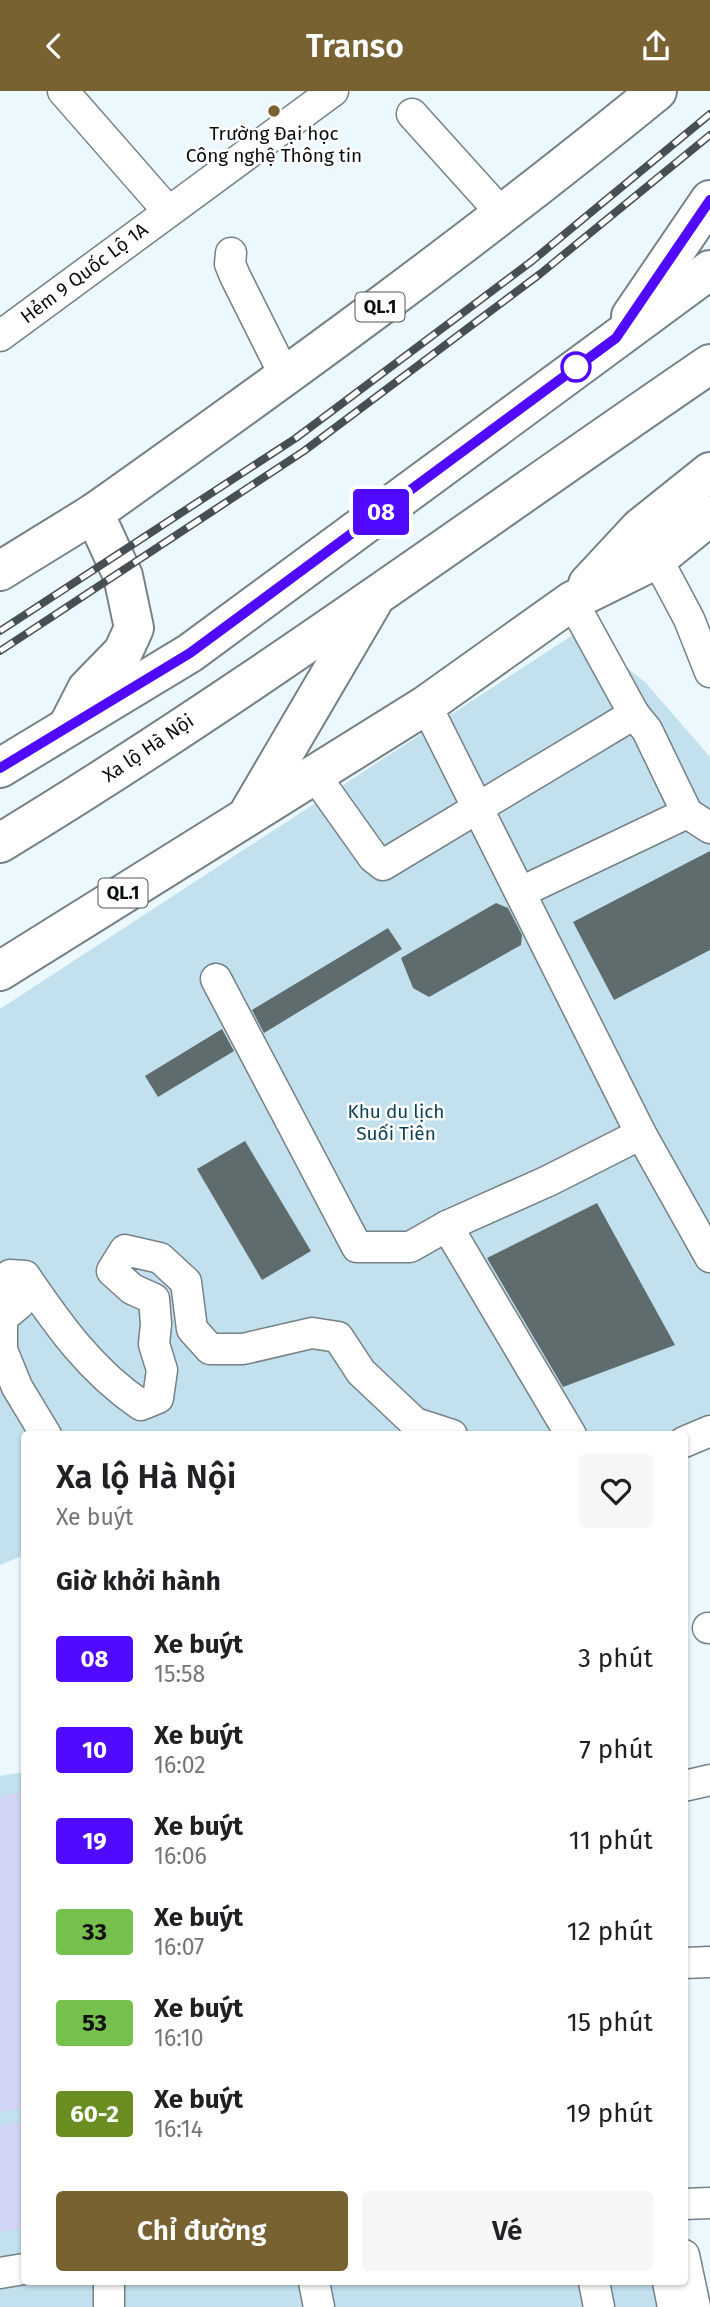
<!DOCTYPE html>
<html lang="vi">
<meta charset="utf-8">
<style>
body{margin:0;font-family:"Fira Sans",sans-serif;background:#f6f6f6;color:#202124;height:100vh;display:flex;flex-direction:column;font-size:26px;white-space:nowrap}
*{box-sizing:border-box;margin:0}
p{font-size:23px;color:#757577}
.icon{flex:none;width:38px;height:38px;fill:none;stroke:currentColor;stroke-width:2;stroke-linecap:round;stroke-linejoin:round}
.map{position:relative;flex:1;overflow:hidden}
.details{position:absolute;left:21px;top:1340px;width:667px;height:854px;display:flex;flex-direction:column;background:#fff;border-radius:7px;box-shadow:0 2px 5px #0004}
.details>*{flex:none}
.badge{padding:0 14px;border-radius:5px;font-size:24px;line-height:46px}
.map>.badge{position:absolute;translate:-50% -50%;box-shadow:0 0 0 4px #fff}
h2{padding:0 35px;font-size:26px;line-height:63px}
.round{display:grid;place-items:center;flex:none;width:74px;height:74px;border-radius:7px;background:#f6f6f6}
.headline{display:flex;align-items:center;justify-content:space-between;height:119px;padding:0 35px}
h1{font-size:33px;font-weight:600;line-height:52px}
.primary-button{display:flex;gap:14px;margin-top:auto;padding:14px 35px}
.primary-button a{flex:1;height:80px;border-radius:7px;background:#796232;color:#fff;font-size:28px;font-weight:600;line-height:80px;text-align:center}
.primary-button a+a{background:#f6f6f6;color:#202124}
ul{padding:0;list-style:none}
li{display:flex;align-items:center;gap:21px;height:91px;padding:0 35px}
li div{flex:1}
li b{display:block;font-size:26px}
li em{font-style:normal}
li .badge{min-width:77px;font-weight:700;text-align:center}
header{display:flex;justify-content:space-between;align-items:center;height:91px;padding:0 35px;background:#796232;color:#fff;font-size:32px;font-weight:600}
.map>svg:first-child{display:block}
.green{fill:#c2e0ee}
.water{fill:#d2d4f6}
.building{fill:#5f6c6d}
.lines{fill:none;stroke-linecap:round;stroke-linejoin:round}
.minor-casing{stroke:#758186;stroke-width:33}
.major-casing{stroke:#758186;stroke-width:42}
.highway-casing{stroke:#758186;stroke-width:42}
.minor{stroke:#fff;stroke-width:30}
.major{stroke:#fff;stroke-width:38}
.highway{stroke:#fff;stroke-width:38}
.rail-casing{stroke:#484f52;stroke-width:8}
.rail{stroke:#fff;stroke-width:5;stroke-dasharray:16;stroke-linecap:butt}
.line-casing{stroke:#fff;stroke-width:16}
.line{stroke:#4f0aff;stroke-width:10}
.poi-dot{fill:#796232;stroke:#fff;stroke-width:2.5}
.stop-dot{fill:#fff;stroke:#4f0aff;stroke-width:3.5}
.labels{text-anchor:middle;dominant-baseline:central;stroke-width:5;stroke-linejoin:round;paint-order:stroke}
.shield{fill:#fff;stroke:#525556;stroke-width:2}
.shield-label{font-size:18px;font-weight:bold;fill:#080c0e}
.poi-label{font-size:19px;fill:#080c0e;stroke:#fff}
.street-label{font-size:19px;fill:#080c0e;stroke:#fff}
.park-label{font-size:19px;fill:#0c4255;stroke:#fff}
</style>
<header><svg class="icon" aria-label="back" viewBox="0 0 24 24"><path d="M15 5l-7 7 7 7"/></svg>Transo<svg class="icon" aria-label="share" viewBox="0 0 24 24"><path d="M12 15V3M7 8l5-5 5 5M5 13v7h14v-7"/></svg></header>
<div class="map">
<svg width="710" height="2216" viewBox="0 0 710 2216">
<rect width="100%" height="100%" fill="#ebf8fe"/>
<!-- green -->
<g class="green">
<polygon points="579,540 645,591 710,666 710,1323 668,1344 24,1344 24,1464 0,1474 0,918"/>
<polygon points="24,1681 24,2191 683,2191 688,2216 0,2216 0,1685"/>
</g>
<!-- water -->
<g class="water">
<polygon points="24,1701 24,2017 0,2021 0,1706"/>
<polygon points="24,2031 24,2137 0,2141 0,2035"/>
</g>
<!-- building -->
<g class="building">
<polygon points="710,760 710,859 614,909 573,831"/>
<polygon points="496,812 508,817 522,844 521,854 429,906 413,897 401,867"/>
<polygon points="388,837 402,858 264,942 252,919"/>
<polygon points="222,938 234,960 158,1006 145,985"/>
<polygon points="245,1050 311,1160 262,1189 197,1078"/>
<polygon points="597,1112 675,1254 563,1296 487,1167"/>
</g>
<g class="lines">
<defs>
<g id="minor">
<polyline points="63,0 168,120"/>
<polyline points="412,23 503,124"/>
<polyline points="231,162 230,173 235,185 286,287"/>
<polyline points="0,245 333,0"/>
<polyline points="647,449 689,528 710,581"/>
<polyline points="572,510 634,623"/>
<polyline points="426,614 641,1043 710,1166"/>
<polyline points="314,683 373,766 383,774 634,623 647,639 687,722 710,737"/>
<polyline points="521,801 687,722"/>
<polyline points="216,888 357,1156 410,1156 447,1135 571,1344"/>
<polyline points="447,1135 548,1090 641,1043"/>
<path d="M46,1344L17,1296L2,1259V1227L19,1213L9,1201L10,1184L25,1185C59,1235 91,1280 141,1314L158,1307L162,1279L154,1253L156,1233L154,1208L132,1198L112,1180L125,1159L160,1167L186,1191L192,1238L210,1258H243L312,1242L338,1246L361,1281L415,1332L452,1344"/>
<polyline points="684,1351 710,1340"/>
<polyline points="708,1537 710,1537"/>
<polyline points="684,1695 710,1689"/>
<polyline points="684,1872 710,1871"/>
<polyline points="684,2113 710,2112"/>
<polyline points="684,2164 695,2216"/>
<polyline points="0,2182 24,2178"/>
<polyline points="109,2191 109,2216"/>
<polyline points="314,2191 319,2216"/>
<polyline points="594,2191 599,2216"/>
<polyline points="668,2191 673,2216"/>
</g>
<polyline id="major" points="0,480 94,422"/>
<g id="highway">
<polyline points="631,225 710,109"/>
<polyline points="588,493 640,437 710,381"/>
<path d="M68,635L87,598L123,561L134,537L123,485L94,422C286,286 475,149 657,0"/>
<polyline points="0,677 190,562 710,179"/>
<polyline points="250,720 372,512"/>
<path d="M0,752C244,604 474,434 710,273"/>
<polyline points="0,880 426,614 572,510 657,468 710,425"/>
</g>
</defs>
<!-- minor casing -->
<use href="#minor" class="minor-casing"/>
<!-- major casing -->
<use href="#major" class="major-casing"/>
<!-- highway casing -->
<use href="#highway" class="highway-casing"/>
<!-- minor -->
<use href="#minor" class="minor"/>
<!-- major -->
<use href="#major" class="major"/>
<!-- highway -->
<use href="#highway" class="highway"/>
<defs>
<g id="rail">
<polyline points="0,540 296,347 532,170 710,23"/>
<polyline points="0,560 304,360 540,183 710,44"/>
</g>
</defs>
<!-- rail casing -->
<use href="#rail" class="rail-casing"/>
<!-- rail -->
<use href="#rail" class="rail"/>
</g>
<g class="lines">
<defs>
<polyline id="line" points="0,677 190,562 616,247 710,109"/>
</defs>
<!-- line casing -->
<use href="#line" class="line-casing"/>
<!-- line -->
<use href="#line" class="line"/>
</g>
<!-- markers -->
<circle class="poi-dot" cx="274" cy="20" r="7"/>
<circle class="stop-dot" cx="576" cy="276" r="14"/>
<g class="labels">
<!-- shield labels -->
<g class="shield">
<rect x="355.5" y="201.5" width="49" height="29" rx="5"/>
<rect x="98.5" y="787.5" width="49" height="29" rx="5"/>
</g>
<g class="shield-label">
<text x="380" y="216">QL.1</text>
<text x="123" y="802">QL.1</text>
</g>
<!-- poi labels -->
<g class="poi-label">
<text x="274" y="42">Trường Đại học<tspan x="274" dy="22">Công nghệ Thông tin</tspan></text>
</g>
<!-- street labels -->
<g class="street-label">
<text transform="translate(84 182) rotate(-37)">Hẻm 9 Quốc Lộ 1A</text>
<text transform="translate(148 657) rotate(-34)">Xa lộ Hà Nội</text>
</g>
<!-- park labels -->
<g class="park-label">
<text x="396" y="1020">Khu du lịch<tspan x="396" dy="22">Suối Tiên</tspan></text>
</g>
</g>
</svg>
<b class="badge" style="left:381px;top:421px;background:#4f0aff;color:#fff">08</b>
<section class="details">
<div class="headline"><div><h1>Xa lộ Hà Nội</h1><p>Xe buýt</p></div><a class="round"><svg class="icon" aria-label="heart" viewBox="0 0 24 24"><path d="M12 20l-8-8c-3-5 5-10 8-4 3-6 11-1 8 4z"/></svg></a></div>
<h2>Giờ khởi hành</h2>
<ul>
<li><span class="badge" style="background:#4f0aff;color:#fff">08</span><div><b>Xe buýt</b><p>15:58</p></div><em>3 phút</em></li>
<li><span class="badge" style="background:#4f0aff;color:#fff">10</span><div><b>Xe buýt</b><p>16:02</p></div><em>7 phút</em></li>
<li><span class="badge" style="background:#4f0aff;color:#fff">19</span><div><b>Xe buýt</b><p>16:06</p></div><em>11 phút</em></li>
<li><span class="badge" style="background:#76c04d;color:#111">33</span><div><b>Xe buýt</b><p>16:07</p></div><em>12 phút</em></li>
<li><span class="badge" style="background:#76c04d;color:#111">53</span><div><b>Xe buýt</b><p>16:10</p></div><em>15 phút</em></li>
<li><span class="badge" style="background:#6b8e23;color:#fff">60-2</span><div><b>Xe buýt</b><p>16:14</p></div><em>19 phút</em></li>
</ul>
<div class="primary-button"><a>Chỉ đường</a><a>Vé</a></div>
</section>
</div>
